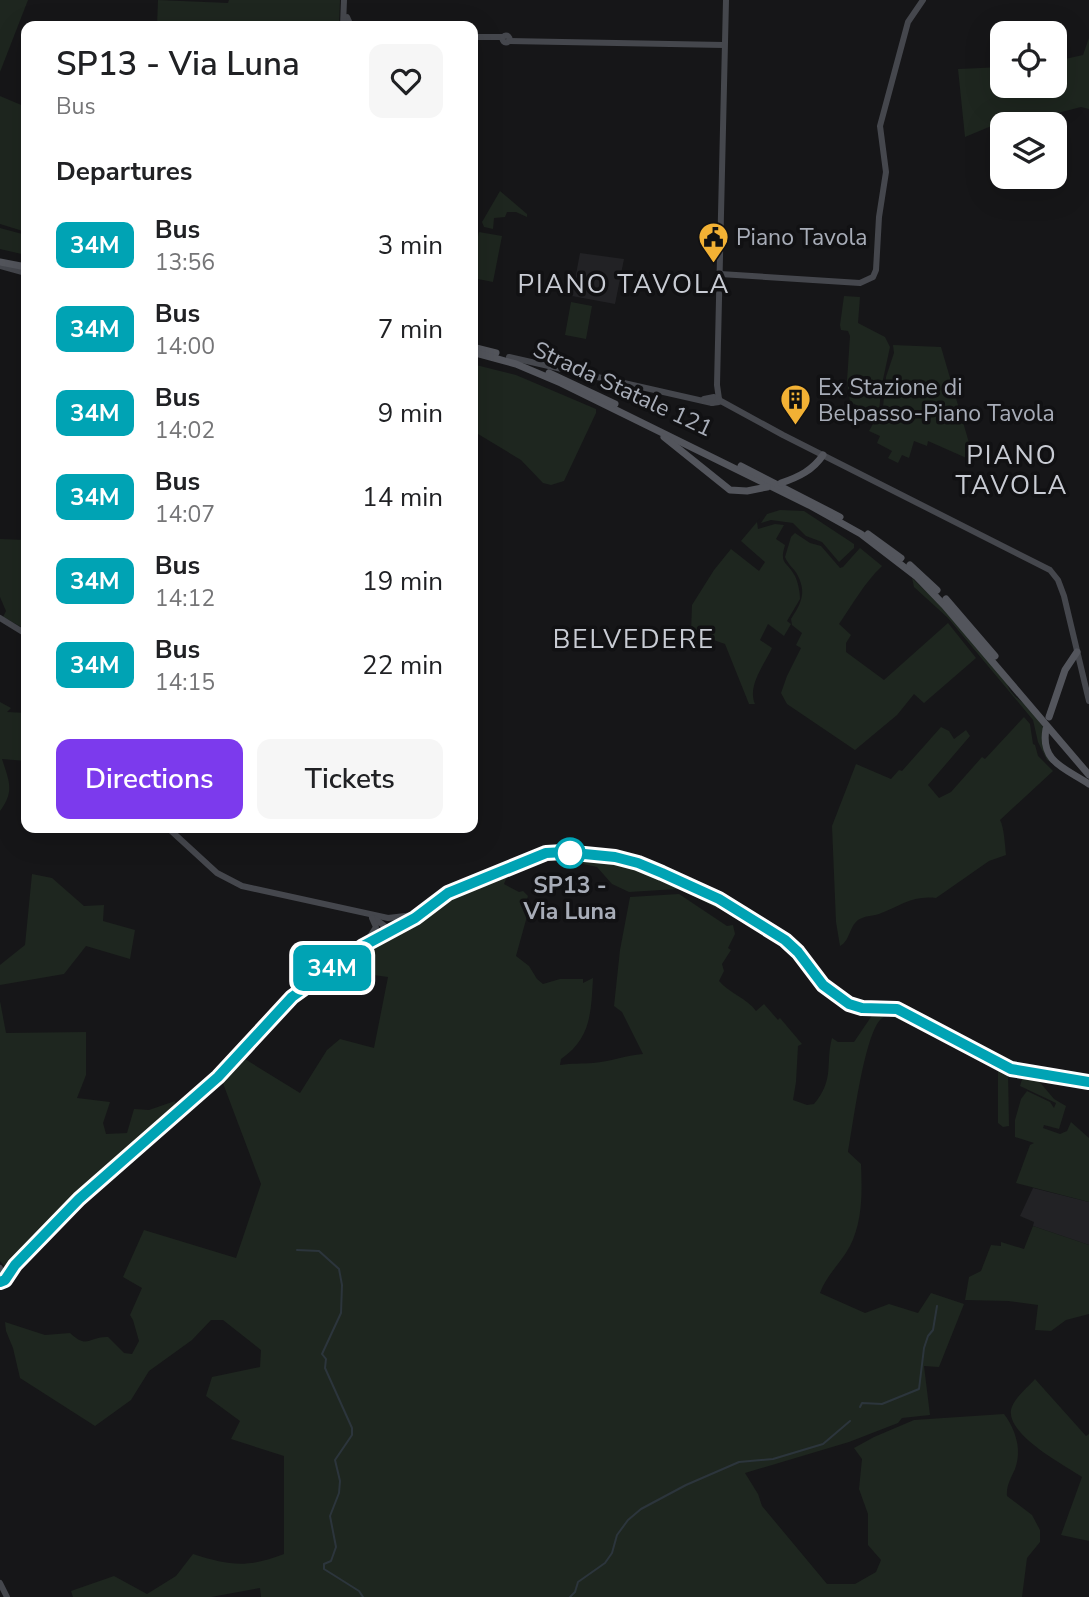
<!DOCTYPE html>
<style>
body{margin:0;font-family:"Nunito Sans",sans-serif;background:#f6f6f6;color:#202124;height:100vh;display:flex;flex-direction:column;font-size:26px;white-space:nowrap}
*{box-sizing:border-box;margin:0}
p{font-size:23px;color:#757577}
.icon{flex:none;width:38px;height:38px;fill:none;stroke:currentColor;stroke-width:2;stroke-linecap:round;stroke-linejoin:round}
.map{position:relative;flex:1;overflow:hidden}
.details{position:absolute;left:21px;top:21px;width:457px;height:812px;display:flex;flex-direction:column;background:#fff;border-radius:14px;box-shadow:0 7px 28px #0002}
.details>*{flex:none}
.badge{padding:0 14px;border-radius:10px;font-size:24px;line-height:46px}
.fabs{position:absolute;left:990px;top:21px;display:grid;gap:14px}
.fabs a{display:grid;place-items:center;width:77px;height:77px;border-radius:14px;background:#fff;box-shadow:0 7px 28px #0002;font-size:35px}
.map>.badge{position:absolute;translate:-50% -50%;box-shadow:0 0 0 4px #fff}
h2{padding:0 35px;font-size:26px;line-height:63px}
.round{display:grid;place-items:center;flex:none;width:74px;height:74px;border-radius:14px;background:#f6f6f6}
.summary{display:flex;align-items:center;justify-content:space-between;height:119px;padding:0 35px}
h1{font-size:33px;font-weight:600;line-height:52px}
.cta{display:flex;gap:14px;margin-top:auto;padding:14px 35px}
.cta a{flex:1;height:80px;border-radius:14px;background:#7c3aed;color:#fff;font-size:28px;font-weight:600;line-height:80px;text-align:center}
.cta a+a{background:#f6f6f6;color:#202124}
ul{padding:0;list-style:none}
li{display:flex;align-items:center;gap:21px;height:84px;padding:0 35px}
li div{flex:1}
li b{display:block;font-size:26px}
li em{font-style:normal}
li .badge{min-width:77px;font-weight:700;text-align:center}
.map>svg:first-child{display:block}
.built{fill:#222225}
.green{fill:#1e261f}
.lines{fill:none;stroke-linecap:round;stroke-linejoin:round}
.stream{stroke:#2c353c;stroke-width:2}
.secondary{stroke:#45474d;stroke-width:6}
.primary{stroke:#53555c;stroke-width:7}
.line-casing{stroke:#fff;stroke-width:16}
.line{stroke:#00a3b4;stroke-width:10}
.stop-dot{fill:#fff;stroke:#00a3b4;stroke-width:3.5}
.labels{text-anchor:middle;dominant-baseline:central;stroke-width:7;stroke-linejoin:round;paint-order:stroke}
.poi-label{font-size:23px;fill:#a8adb8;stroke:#111113;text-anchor:start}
.street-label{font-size:23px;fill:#a8adb8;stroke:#111113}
.stop-label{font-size:23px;font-weight:bold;fill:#a8adb8;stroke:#111113}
.quarter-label{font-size:26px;letter-spacing:2px;fill:#c9ccd4;stroke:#111113}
</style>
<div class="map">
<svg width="1089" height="1597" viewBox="0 0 1089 1597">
<rect width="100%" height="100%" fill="#161618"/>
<!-- built -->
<g class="built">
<polygon points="580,253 624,259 615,304 572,296"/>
<polygon points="1033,1188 1089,1202 1089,1245 1033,1226 1034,1222 1020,1216"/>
</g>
<!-- green -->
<g class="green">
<polygon points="0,0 28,0 0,72"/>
<polygon points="158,0 228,3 229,0 340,0 339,26 157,26"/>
<polygon points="1089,38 1089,109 1081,107 1050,115 1013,117 965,137 958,69 1003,67 1003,86 1055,86 1055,66 1065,65 1065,59 1083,55"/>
<polygon points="0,96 26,107 26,232 0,224"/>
<polygon points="500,191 527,214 527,217 516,212 507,212 505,217 494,218 493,229 484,227 482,222"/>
<polygon points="0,228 26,235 26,255 0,249"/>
<polygon points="479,232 502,236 493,282 473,278 473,260"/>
<polygon points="844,296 860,297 858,323 885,337 890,347 882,384 879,410 876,414 850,402 847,381 850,336 848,331 841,330 840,325"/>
<polygon points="571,302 592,306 586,339 565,335"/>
<polygon points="893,345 941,347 972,453 971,460 928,441 927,446 914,441 909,458 902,455 898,463 888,458 892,451 877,443 880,436 869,431 873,424 882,417 886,377 894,353"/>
<polygon points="472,364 516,375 596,409 596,413 564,481 551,485 543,483 521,460 473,431"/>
<polygon points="780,510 804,511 854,544 854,548 839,562 822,542 806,536 793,523 771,520 761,523 767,514"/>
<path d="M762,516L757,522L758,529L775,524L784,525L776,539L785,545C779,565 787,561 795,576C798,582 800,592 800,599L787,621L791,624L784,636L768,624L760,640L772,648C764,665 747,686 755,704H749L725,644L691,632L692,605L714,570L731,549L759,571L765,562L741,541Z"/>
<path d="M795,533L810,543L821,546L840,568L843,567L860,548L882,566C865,582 852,605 839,624L851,635L846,643V652L884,680L948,623L976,658L924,703L914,694L897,715L855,750L787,704L781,693L787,676L801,648L796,645L802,633L792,625L791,619C800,605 807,594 798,576C795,569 788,565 785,557L791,537Z"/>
<polygon points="0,539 26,540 25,629 3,617 6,611 0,597"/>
<path d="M912,578L939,604L1006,681C1010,695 1019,699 1029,708C1034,714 1039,721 1044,728C1039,753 1046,757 1066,771L1047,760L1038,742L1033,720L948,618L914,587Z"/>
<path d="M0,702L11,708L7,712L26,713V761L2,759C9,781 15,791 0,811Z"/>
<path d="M1024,717L1030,724L1033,744L1035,745L1038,756L1053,771L1000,820C1004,827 1005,845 1006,855L989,861L936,898C913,895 900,906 879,914C872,916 864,916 858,920C849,927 850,941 840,946L836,922L832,826L856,764L891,779L899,770L902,771L941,727L949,731L954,739L966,730L970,736L928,785L939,798L951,792L982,757L985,759Z"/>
<polygon points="567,855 615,860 639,866 719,902 720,905 718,909 677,887 677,889 629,892 612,884 597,867 569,861 566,866 563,865"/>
<path d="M510,869L504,884L519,892L523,891L528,896L525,905L529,909L516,956L529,966L537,979L543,984L560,979H583V983L593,978C591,1010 592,1038 561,1059L560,1065C572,1063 582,1064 593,1063C610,1062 626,1055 643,1054L622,1012L614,1006L620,950L630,897L679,894L727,926L733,925L735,934L728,948L731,950L722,964L724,971L719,981C730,994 747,998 756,1011L764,1004L778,1020L780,1018L802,1044L798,1046L796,1082L793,1100L807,1105L814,1104C835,1079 825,1064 832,1038L838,1042H854L875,1011L899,1013L933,1030L931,1034L891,1016C886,1016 885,1016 881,1019C864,1035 853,1126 848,1152L861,1164C862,1192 863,1220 850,1246C841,1263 827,1274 820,1293L865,1313L889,1304L918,1313L931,1293L964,1304L939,1367L924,1366L930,1415L902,1418L898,1423L849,1442L745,1473L758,1494L762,1506L827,1584H855L876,1572L881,1560L868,1545V1514L859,1489L862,1459L854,1448L874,1437L914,1420L1004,1414C1016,1430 1022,1450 1015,1469C1011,1478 1006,1486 1007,1496L1032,1515L1040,1530V1542L1027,1558L1022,1597H261L260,1588L211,1597H73L71,1591L114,1576L147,1594L176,1576L193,1554C231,1566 247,1568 284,1554V1456L231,1439L240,1421L206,1396L212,1377L260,1367L261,1350L223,1320H211L192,1340L149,1371L131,1400L95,1426L20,1378L13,1348L6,1331L5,1322L45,1335L70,1333C88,1350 89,1336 108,1337L124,1353L132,1354L139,1341L133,1320L130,1315L142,1288L123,1277L144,1230L236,1258L261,1184L221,1078L240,1056L300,1093L327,1050L340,1039L374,1048L388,977L344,971L338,967L366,947L418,921L447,896Z"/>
<polygon points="32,874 52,878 84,906 104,905 103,921 135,930 130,959 86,946 64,974 0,985 0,965 25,945"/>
<polygon points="0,1001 6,1033 86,1032 86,1075 77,1098 110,1102 103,1123 106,1134 127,1133 134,1109 149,1110 175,1101 177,1110 79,1196 7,1269 0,1261"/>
<polygon points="998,1067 1008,1071 1009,1126 1003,1127 998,1123"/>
<polygon points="1023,1076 1038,1080 1054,1099 1066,1106 1059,1129 1044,1125 1043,1128 1060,1134 1067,1131 1071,1122 1089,1138 1089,1202 1016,1183 1030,1145 1034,1143 1015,1137 1015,1120 1021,1099 1027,1091 1050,1102 1054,1108 1056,1103 1020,1086"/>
<polygon points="1033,1226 1089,1245 1089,1314 1066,1320 1051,1331 1035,1330 1038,1305 1008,1301 965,1300 969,1277 981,1271 991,1245 1001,1246 1001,1242 1024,1249"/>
<path d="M1035,1379L1086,1436L1089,1434V1541L1061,1535L1082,1477C1064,1465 1007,1435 1011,1410C1013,1399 1028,1387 1035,1379Z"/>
</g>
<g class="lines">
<!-- stream -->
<g class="stream">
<polyline points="297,1250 319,1251 339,1269 342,1285 341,1313 322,1354 326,1359 325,1368 352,1428 352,1435 335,1460 340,1481 339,1493 330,1516 336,1547 331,1561 324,1564 324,1569 359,1591 363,1597"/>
<polyline points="860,1407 862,1403 882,1404 919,1389 924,1348 928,1336 933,1330 937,1306"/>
<polyline points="570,1597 575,1592 578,1582 605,1563 612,1553 617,1535 628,1520 641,1509 686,1485 739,1462 773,1459 823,1444 850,1421"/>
</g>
<!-- secondary -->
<g class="secondary">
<polyline points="347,17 351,26"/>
<polyline points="343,26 344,0"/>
<circle cx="506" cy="39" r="3.5"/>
<polyline points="472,37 502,37"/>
<polyline points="509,41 724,45"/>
<polyline points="0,266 26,273"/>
<polyline points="720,274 860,283 873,277 876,270 879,217 886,172 880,126 908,22 923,0"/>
<polyline points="509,357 712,403"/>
<polyline points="704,399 714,397 719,399 719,402 712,403 711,398"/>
<polyline points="719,399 717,385 726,0"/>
<polyline points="719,400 783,435 1050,570 1058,580 1064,596 1089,701"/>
<polyline points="0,618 26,634"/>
<polyline points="168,828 217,873 242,886 388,918 414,915"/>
<polyline points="374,918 391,931"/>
<polyline points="367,941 376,927 372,918"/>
<polyline points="0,1268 2,1272"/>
<path d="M0,1282L5,1280L14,1265L79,1199L218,1077L292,997L363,946L415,918L448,893L546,853C615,844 694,882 751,918C762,925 776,932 787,941C810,961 821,989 850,1005C866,1013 885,1005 902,1011L1011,1069L1089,1082"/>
<polyline points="0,1583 7,1597"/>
</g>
<!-- primary -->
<g class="primary">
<polyline points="0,262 26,267"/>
<polyline points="472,347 496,353"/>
<polyline points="472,352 516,364 561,383 809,505 861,534 917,577 944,605 1089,775"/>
<polyline points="549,373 615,404"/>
<polyline points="664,437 730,490 747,491 767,487"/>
<polyline points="741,466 840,517"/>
<path d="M781,483C799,477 813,470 823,455"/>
<polyline points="868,534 901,558"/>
<polyline points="910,565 937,590"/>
<polyline points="946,599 995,656"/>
<polyline points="1049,717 1065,670 1077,652"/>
<path d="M1046,729C1040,762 1065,768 1089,784"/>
</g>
</g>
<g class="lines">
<defs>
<polyline id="line" points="0,1282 5,1280 15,1265 79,1199 218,1077 292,997 363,946 415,918 448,893 546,853 564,852 615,857 638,863 662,873 719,899 785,940 798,952 823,985 849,1004 862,1008 897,1009 1011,1069 1089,1082"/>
</defs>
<!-- line casing -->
<use href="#line" class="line-casing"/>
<!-- line -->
<use href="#line" class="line"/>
</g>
<!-- icons -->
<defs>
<symbol id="civic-pin" viewBox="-11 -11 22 30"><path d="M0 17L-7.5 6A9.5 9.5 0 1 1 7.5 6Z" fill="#f2b134" stroke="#111113"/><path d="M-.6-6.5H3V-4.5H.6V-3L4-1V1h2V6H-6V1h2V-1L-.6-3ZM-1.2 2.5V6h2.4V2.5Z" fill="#111"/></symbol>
<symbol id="building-pin" viewBox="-11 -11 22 30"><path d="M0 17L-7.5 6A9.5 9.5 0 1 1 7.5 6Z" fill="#f2b134" stroke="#111113"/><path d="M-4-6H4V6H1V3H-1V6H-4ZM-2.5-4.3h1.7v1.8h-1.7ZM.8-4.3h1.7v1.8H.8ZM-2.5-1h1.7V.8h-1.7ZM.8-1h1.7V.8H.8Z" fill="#111"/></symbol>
</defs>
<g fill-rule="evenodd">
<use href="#civic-pin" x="696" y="220" width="35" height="47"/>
<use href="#building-pin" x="778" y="382" width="35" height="47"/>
</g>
<!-- markers -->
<circle class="stop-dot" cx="570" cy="853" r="14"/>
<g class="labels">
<!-- poi labels -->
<g class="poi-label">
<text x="736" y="237">Piano Tavola</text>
<text x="818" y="387">Ex Stazione di<tspan x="818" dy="26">Belpasso-Piano Tavola</tspan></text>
</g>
<!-- street labels -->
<g class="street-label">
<text transform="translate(623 389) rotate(25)">Strada Statale 121</text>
</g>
<!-- stop labels -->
<g class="stop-label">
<text x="570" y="885">SP13 -<tspan x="570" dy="26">Via Luna</tspan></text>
</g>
<!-- quarter labels -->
<g class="quarter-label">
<text x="624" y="284">PIANO TAVOLA</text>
<text x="1012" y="455">PIANO<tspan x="1012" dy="30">TAVOLA</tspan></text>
<text x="634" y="639">BELVEDERE</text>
</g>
</g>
</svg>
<div class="fabs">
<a><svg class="icon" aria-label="locate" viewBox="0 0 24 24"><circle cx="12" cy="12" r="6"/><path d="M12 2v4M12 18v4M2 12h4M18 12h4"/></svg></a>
<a><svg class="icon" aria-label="layers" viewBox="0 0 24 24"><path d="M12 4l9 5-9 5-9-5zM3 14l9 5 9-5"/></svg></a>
</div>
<b class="badge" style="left:332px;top:968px;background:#00a3b4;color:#fff">34M</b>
<section class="details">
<div class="summary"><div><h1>SP13 - Via Luna</h1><p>Bus</p></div><a class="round"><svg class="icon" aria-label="heart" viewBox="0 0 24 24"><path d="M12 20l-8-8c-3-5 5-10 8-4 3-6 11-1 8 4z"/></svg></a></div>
<h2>Departures</h2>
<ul>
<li><span class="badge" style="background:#00a3b4;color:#fff">34M</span><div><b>Bus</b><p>13:56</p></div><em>3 min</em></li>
<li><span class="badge" style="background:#00a3b4;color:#fff">34M</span><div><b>Bus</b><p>14:00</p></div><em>7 min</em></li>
<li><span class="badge" style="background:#00a3b4;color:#fff">34M</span><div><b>Bus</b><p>14:02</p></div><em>9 min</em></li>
<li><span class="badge" style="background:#00a3b4;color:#fff">34M</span><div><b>Bus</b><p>14:07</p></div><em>14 min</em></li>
<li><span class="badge" style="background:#00a3b4;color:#fff">34M</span><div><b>Bus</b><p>14:12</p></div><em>19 min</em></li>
<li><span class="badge" style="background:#00a3b4;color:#fff">34M</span><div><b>Bus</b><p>14:15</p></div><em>22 min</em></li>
</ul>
<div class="cta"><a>Directions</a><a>Tickets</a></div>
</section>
</div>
